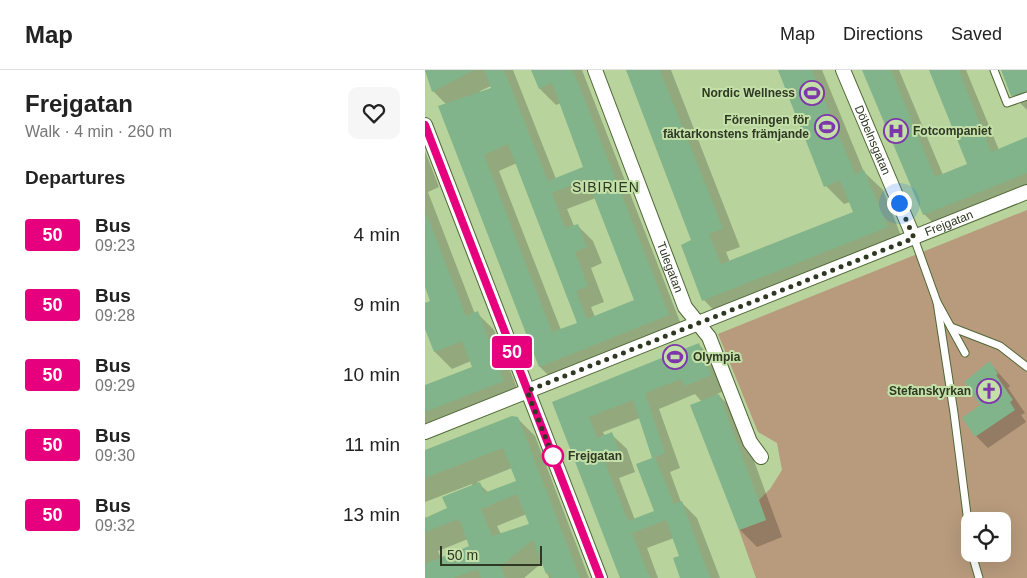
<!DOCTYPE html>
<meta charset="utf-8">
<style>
body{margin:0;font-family:Helvetica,sans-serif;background:#f6f6f6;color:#222;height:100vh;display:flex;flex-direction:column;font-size:19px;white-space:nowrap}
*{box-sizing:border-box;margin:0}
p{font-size:16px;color:#767676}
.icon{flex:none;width:28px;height:28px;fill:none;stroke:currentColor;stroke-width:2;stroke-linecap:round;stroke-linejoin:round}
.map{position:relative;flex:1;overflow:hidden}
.side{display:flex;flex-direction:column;background:#fff;width:425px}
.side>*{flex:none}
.badge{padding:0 10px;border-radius:4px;font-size:18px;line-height:32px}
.controls{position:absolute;left:536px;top:442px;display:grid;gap:10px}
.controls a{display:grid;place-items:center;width:50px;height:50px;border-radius:10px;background:#fff;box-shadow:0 5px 20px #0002;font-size:25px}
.scale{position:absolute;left:15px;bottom:12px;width:102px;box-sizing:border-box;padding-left:5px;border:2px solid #2e3822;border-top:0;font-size:14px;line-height:18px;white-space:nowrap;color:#2e3822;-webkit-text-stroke:4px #c4e0a9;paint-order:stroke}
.you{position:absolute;width:25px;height:25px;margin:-12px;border:4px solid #fff;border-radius:50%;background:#1a73e8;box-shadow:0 0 0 8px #1a73e833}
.map>.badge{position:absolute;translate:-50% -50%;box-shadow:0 0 0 2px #fff}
h2{padding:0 25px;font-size:19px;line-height:45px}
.round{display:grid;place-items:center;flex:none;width:52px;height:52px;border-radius:10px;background:#f6f6f6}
.summary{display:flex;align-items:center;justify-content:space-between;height:85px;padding:0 25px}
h1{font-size:24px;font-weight:600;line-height:38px}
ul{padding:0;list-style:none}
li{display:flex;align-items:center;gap:15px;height:70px;padding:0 25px}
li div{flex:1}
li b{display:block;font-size:19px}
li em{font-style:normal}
li .badge{min-width:55px;font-weight:700;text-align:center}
header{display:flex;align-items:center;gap:30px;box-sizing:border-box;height:70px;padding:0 25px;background:#fff;border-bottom:1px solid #e0e0e0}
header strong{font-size:24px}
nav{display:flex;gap:28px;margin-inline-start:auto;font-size:18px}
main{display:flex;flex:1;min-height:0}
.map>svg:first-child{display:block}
.green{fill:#b89b7c;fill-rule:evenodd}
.shadow{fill:#0003;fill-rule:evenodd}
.building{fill:#82b48b;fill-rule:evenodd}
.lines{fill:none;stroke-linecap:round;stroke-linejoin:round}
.service-casing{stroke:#506836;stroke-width:9}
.minor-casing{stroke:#506836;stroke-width:16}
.service{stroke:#fff;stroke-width:7}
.minor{stroke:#fff;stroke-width:14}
.line-casing{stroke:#fff;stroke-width:11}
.line{stroke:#e6007e;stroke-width:8}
.walk{stroke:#2e3822;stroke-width:5;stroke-dasharray:0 9}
.stop-dot{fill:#fff;stroke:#e6007e;stroke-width:2.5}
.labels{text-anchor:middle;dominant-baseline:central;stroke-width:4;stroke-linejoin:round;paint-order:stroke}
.poi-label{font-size:12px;font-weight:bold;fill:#2e3822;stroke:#c4e0a9;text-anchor:end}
.street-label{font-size:12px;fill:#2e3822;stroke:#c4e0a9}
.stop-label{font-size:12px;font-weight:bold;fill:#2e3822;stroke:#c4e0a9;text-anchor:start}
.neighbourhood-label{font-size:14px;letter-spacing:1px;fill:#2e3822;stroke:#c4e0a9}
</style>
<header>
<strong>Map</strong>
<nav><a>Map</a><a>Directions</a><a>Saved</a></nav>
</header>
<main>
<section class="side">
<div class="summary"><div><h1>Frejgatan</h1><p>Walk · 4 min · 260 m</p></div><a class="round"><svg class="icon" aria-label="heart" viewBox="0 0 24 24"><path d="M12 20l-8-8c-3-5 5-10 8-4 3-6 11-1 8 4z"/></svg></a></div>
<h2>Departures</h2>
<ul>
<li><span class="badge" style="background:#e6007e;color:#fff">50</span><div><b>Bus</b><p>09:23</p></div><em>4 min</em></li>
<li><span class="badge" style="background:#e6007e;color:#fff">50</span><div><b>Bus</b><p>09:28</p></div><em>9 min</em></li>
<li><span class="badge" style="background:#e6007e;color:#fff">50</span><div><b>Bus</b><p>09:29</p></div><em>10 min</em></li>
<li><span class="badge" style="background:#e6007e;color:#fff">50</span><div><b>Bus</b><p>09:30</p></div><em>11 min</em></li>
<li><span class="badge" style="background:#e6007e;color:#fff">50</span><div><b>Bus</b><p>09:32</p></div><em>13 min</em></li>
</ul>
</section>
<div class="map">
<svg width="602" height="508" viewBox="0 0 602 508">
<rect width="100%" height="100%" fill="#b8d39c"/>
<!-- green -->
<path class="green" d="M602,140V508H331L314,460L341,450L334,430L345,419L357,400L352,373L333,362L293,264ZM545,451H578V484H545Z"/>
<!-- shadow -->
<g class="shadow">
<path d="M0,0H88L131,109L160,98L136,33L131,35L115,19L111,0H157L259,262L131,313L115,297L21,34L8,21ZM66,16L67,19L56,23L55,21ZM92,93L154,254L136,260L74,101ZM171,128L211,231L170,247L166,237L179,232L166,198L177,193L168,171L152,155L149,156L142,139Z"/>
<polygon points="203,0 246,0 315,177 301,182 305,192 429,143 425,132 419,134 401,116 354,0 397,0 439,102 458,120 480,176 297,249 279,230 268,171"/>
<polygon points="438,0 474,0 518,105 543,95 506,0 541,0 574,80 602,69 602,125 515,160 499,144"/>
<polygon points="578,0 602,0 602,40 587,25"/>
<polygon points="0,81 14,117 3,122 50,244 52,243 69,260 96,328 0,366 0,317 48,297 46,291 27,299 10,282 0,256 0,234 7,231 0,214"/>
<path d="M274,275L289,290L301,320L292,324L311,342L357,467L332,477L315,460L277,332L270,324L234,339L255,398L245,402L256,432L272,448L295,508H257L256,487L249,468L222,478L233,508H196L128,332ZM215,348L229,389L231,442L210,450L194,408L210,402L202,379L186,364L180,366L178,362Z"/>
<polygon points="565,293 585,316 583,318 600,343 596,345 601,352 563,378 551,366"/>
<path d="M93,349L110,366L164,508H124L118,492L99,508H0V446L1,449L24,439L48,416L47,414L0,432V382ZM87,398L92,412L64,423L52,412ZM102,444L106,455L76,464L72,456ZM43,469L46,477L16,488L13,481Z"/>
</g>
<!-- building -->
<g class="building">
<polygon points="0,0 49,0 7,22"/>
<path d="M59,0H79L123,111L158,97L127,13L114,19L106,0H148L244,245L114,297L13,36L66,18ZM83,74L152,253L127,262L59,85ZM162,109L209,230L162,249L151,221L163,216L150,182L162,177L153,154L140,158L127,123Z"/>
<polygon points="201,0 235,0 298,158 284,164 296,194 428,142 415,110 399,117 353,0 387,0 430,104 439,100 463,157 277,231 256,175 266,170"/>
<polygon points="437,0 466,0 510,107 542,94 504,0 534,0 566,82 602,67 602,103 498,145"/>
<polygon points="576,0 602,0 602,21 586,26"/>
<polygon points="1,142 41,246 53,241 79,311 0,342 0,315 47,297 37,271 9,282 0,259 0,233 5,231 0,217"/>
<path d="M274,273L286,305L260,316L256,309L220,323L240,383L230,387L249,434L257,431L285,508H255L248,488L254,486L241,450L207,463L225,508H195L127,332ZM208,330L227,388L211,394L229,441L203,451L180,392L196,386L187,362L172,368L164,347Z"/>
<polygon points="565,291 573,304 571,305 588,330 585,332 590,340 550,367 537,348 555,335 539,312"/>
<polygon points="294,324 341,450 314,460 265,335"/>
<path d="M87,346L93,347L155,508H127L124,502L121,504L108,470L76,496L80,508H56L53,499L28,508H0V494L44,476L34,449L0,462V448L22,438L17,427L55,412L59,423L91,411L78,378L0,408V380ZM92,424L104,454L67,466L56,439Z"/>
</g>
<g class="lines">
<defs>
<g id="service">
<polyline points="569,0 582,33 602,26"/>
<polyline points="489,168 512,232 540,283"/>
<polyline points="512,232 529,343 545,468"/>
<polyline points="526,257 575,276 602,297"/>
<polyline points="547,484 554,508"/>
</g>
<g id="minor">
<path id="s1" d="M170,0L260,237L284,267L325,372L336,387"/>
<path id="s2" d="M418,0L489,168"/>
<polyline points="0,55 175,508"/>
<path id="s3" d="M0,362L602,122"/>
</g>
</defs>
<!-- service casing -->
<use href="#service" class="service-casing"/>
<!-- minor casing -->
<use href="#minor" class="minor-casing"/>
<!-- service -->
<use href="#service" class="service"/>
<!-- minor -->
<use href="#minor" class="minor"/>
</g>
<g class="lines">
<defs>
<polyline id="line" points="0,55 175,508"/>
</defs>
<!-- line casing -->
<use href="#line" class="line-casing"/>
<!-- line -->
<use href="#line" class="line"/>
<!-- walk -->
<polyline class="walk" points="128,386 129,389 102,321 489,168 474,133"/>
</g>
<!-- icons -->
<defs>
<symbol id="stadium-ring" viewBox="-11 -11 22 22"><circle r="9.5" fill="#c4e0a9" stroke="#7e37aa" stroke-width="1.5"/><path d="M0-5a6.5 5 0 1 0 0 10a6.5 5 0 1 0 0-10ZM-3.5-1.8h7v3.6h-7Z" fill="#7e37aa"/></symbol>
<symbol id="hospital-ring" viewBox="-11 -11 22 22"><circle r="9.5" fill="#c4e0a9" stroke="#7e37aa" stroke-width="1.5"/><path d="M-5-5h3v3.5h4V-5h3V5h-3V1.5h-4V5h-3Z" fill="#7e37aa"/></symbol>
<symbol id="church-ring" viewBox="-11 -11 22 22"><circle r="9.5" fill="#c4e0a9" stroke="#7e37aa" stroke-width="1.5"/><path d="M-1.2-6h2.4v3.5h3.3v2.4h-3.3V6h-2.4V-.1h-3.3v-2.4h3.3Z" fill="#7e37aa"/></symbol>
</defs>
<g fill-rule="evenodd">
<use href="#stadium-ring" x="373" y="9" width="28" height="28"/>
<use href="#stadium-ring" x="388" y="43" width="28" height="28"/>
<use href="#hospital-ring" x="457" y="47" width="28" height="28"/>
<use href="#stadium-ring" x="236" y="273" width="28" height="28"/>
<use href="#church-ring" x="550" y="307" width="28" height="28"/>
</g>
<!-- markers -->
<circle class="stop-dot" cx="128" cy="386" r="10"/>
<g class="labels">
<!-- poi labels -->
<g class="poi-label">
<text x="370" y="23">Nordic Wellness</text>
<text x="384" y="50">Föreningen för<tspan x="384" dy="14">fäktarkonstens främjande</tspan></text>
<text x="488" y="61" text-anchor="start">Fotcompaniet</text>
<text x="268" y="287" text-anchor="start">Olympia</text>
<text x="546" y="321">Stefanskyrkan</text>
</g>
<!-- street labels -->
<g class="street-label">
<text stroke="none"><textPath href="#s2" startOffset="76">Döbelnsgatan</textPath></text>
<text stroke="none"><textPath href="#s3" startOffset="564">Frejgatan</textPath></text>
<text stroke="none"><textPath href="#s1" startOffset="211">Tulegatan</textPath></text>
</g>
<!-- stop labels -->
<g class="stop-label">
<text x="143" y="386">Frejgatan</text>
</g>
<!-- neighbourhood labels -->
<g class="neighbourhood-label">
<text x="181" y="117">SIBIRIEN</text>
</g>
</g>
</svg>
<div class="controls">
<a><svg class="icon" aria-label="locate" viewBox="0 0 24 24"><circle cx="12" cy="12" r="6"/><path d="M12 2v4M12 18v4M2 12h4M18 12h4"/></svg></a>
</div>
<div class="scale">50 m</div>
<div class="you" style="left:474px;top:133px"></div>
<b class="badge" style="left:87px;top:282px;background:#e6007e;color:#fff">50</b>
</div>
</main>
